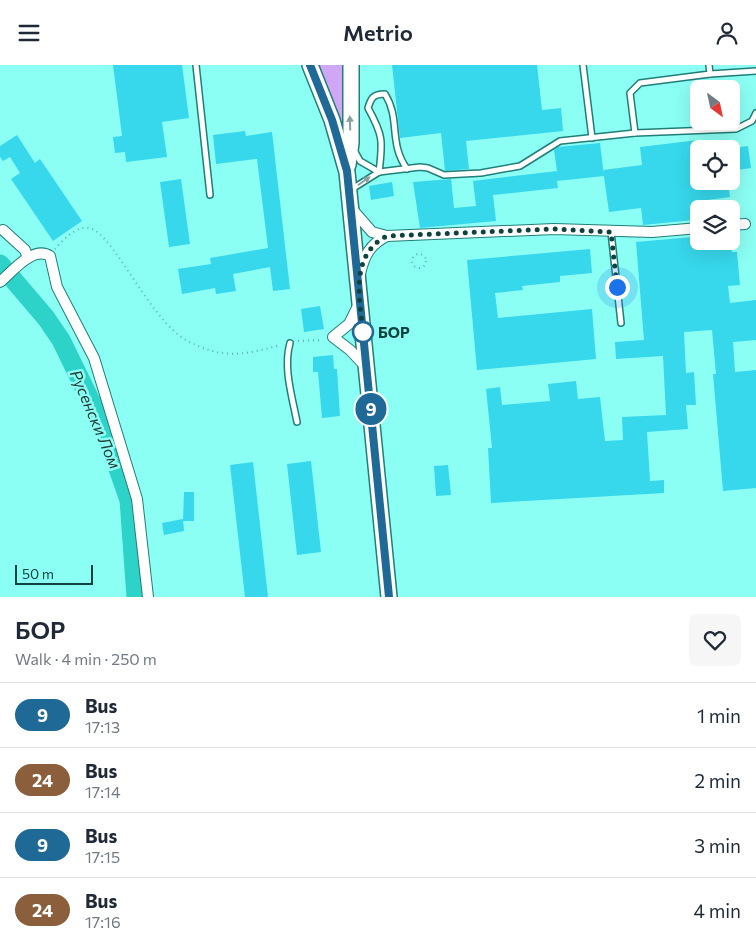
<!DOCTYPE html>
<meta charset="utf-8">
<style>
body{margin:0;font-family:Commissioner,sans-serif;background:#f6f6f7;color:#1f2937;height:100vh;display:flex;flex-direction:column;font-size:19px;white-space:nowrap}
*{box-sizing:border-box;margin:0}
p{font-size:16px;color:#747a83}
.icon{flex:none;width:28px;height:28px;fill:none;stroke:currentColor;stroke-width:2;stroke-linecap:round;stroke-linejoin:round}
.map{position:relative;height:532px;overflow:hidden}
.sheet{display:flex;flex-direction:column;background:#fff;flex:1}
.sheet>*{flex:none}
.badge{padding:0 10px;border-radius:16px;font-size:18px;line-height:32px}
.needle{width:32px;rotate:147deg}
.buttons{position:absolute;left:690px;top:15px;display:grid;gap:10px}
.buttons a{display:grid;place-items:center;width:50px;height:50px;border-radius:8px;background:#fff;box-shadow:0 5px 20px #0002;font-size:25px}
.scale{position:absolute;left:15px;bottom:12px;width:78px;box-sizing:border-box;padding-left:5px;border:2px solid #0e423f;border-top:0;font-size:14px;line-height:18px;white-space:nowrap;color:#0e423f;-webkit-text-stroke:4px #8bfff4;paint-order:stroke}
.you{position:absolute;width:25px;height:25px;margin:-12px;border:4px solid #fff;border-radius:50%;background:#1a73e8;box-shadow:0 0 0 8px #1a73e833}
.map>.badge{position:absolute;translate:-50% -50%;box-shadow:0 0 0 2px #fff}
.round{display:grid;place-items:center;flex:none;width:52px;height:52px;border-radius:8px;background:#f6f6f7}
.head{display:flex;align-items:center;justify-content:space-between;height:85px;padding:0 15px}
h1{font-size:24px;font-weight:600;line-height:38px}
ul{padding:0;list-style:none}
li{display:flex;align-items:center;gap:15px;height:65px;padding:0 15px;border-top:1px solid #e0e1e3}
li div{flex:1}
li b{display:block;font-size:19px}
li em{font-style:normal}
li .badge{min-width:55px;font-weight:700;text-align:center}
header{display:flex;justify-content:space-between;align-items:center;height:65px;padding:0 15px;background:#fff;font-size:22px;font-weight:600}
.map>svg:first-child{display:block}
.green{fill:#cfa7f4}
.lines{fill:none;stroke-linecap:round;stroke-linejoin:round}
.river{stroke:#2dd3c8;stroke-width:19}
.building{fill:#37d8ec}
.lane-casing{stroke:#207f78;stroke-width:8}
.street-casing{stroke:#207f78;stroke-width:12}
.secondary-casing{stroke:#207f78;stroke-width:18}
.path{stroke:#58b2ab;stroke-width:2;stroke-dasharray:1 4;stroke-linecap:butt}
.lane{stroke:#fff;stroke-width:5}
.street{stroke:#fff;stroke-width:10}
.secondary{stroke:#fff;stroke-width:15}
.oneway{fill:#86a09f}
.line-casing{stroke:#fff;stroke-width:11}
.line{stroke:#1f6997;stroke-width:8}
.walk{stroke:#0e423f;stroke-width:5;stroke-dasharray:0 9}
.stop-dot{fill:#fff;stroke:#1f6997;stroke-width:2.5}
.labels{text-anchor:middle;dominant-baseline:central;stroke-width:5;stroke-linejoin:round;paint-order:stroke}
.stop-label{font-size:15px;font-weight:bold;fill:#0e423f;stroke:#8bfff4;text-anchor:start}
.water-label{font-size:16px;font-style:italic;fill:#243e3b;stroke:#8bfff4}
</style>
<header><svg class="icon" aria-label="menu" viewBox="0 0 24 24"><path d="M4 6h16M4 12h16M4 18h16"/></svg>Metrio<svg class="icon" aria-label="person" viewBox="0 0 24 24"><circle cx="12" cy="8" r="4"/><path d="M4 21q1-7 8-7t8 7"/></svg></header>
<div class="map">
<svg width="756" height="532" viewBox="0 0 756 532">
<rect width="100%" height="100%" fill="#8bfff4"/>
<!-- green -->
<polygon class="green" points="318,0 343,0 344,60 341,61"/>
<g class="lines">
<!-- river -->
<polyline class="river" points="0,199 46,253 61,275 103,361 129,435 136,532"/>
</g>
<!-- building -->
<g class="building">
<polygon points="113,0 182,0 189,53 162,57 167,92 126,97 125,87 115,88 113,72 122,71"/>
<polygon points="392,0 537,0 542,45 561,43 563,66 466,76 469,104 445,106 441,68 400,73"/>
<polygon points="245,66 246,71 272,67 290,224 273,226 270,202 233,209 236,226 216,229 215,223 182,229 178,204 211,199 210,193 268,183 257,94 216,99 213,70"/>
<polygon points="17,70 35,98 40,94 82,156 53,176 11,114 20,108 10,92 3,96 0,92 0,81"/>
<polygon points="698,75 699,116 728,116 730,132 692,137 694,155 643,160 641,143 609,147 603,105 642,100 640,82"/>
<polygon points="600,78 604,111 557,116 558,123 493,130 496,156 420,163 413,117 451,114 454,143 476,141 473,116 557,106 554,85 558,82"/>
<polygon points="748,81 751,103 731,106 731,83"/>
<polygon points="181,114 190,179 169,182 160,117"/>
<polygon points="392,117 394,131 371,135 369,121"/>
<polygon points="692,172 692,176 731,176 732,187 737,187 740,220 728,221 730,238 756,235 756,275 733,277 735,307 756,305 756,423 723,426 713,309 716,309 712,265 684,267 686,308 694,307 696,340 686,340 688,364 647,367 650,416 664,415 664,428 491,438 488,383 492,383 486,324 500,322 502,340 550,336 548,319 576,316 578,334 600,332 605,376 623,375 622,352 666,350 663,291 616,294 615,277 644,275 636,177"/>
<polygon points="590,184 592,208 560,211 560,217 522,221 523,225 495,228 498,253 592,244 596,294 477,305 467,195"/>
<polygon points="320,241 324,264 304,267 301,244"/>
<polygon points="333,290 334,304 337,304 340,351 322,353 318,307 313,307 313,292"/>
<polygon points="311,396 321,487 297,490 287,399"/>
<polygon points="253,397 268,532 245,532 230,400"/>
<polygon points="448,400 451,430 436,431 434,401"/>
<polygon points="184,427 194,427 194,456 183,456"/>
<polygon points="183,454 184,466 164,470 162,458"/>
</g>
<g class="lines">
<defs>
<g id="lane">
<polyline points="196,0 210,130"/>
<polyline points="583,0 592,73"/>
<polyline points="710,9 756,6"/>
<polyline points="635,68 630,28 640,18 710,9 709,0"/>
<polyline points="354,85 360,96 379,107"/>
<path d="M379,107C383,76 383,70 368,43C371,33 373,29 385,29C401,55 388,77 407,104"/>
<polyline points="352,124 379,107 420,102 428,103 444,110 481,108 520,101 560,76 635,68 736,64 752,56 756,48"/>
<polyline points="611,167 621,258"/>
<path d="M290,278C283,303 292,331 297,357"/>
</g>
<g id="street">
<path d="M352,144L372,167L387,171C370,179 364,191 360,209"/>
<polyline points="731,160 745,159"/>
<polyline points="3,165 25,185 28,193"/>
<polyline points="387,171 554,164 652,167 699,163"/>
<path d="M0,217C12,207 33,180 50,191L57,222L94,293L137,434L148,532"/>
<polyline points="359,239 349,259 333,272 350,285 366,302"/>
</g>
<g id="secondary">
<polyline points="310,0 332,55 347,107 389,532"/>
<polyline points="348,100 351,78 351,0"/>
</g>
</defs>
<!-- lane casing -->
<use href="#lane" class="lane-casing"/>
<!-- street casing -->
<use href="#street" class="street-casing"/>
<!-- secondary casing -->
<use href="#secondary" class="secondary-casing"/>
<!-- path -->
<g class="path">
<path d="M55,184C63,175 77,160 90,163C115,171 150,255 186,275C222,295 244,290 281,280"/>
<circle cx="419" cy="196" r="7"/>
<polyline points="298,276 323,275"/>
</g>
<!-- lane -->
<use href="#lane" class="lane"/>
<!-- street -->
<use href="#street" class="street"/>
<!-- secondary -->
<use href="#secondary" class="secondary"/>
</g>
<!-- one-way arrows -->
<defs><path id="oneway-solid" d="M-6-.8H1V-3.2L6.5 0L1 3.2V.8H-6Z" transform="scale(1.25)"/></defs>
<g class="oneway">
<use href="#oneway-solid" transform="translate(350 58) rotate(-92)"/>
<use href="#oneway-solid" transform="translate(364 116) rotate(-35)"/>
</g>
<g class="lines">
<defs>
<polyline id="line" points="310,0 332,55 347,106 389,532"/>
</defs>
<!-- line casing -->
<use href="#line" class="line-casing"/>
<!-- line -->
<use href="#line" class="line"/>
<!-- walk -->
<path class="walk" d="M363,267V269C360,234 349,190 387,171L554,164L611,167L617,222"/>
</g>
<!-- markers -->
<circle class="stop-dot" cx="363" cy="267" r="10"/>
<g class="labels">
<!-- stop labels -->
<g class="stop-label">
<text x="378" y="267">БОР</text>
</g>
<!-- water labels -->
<g class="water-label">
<text transform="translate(96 354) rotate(67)">Русенски Лом</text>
</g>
</g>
</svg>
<div class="buttons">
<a><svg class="needle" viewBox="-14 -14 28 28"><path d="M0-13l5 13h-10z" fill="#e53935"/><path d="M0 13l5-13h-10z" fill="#747a83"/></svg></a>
<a><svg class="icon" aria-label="locate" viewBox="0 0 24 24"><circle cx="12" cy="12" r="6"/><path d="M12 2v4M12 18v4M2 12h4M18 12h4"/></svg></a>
<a><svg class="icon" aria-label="layers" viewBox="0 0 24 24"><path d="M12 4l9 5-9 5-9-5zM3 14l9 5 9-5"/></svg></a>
</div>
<div class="scale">50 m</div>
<div class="you" style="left:617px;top:222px"></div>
<b class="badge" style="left:371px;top:344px;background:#1f6997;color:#fff">9</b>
</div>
<section class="sheet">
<div class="head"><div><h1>БОР</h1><p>Walk · 4 min · 250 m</p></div><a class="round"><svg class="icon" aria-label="heart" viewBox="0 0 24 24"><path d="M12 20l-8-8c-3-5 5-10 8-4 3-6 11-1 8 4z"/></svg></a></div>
<ul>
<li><span class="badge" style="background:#1f6997;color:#fff">9</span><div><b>Bus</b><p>17:13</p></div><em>1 min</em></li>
<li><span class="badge" style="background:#8b5e3c;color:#fff">24</span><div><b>Bus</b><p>17:14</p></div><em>2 min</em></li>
<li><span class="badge" style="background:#1f6997;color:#fff">9</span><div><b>Bus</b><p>17:15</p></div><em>3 min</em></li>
<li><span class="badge" style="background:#8b5e3c;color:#fff">24</span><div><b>Bus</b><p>17:16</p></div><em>4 min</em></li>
</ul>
</section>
